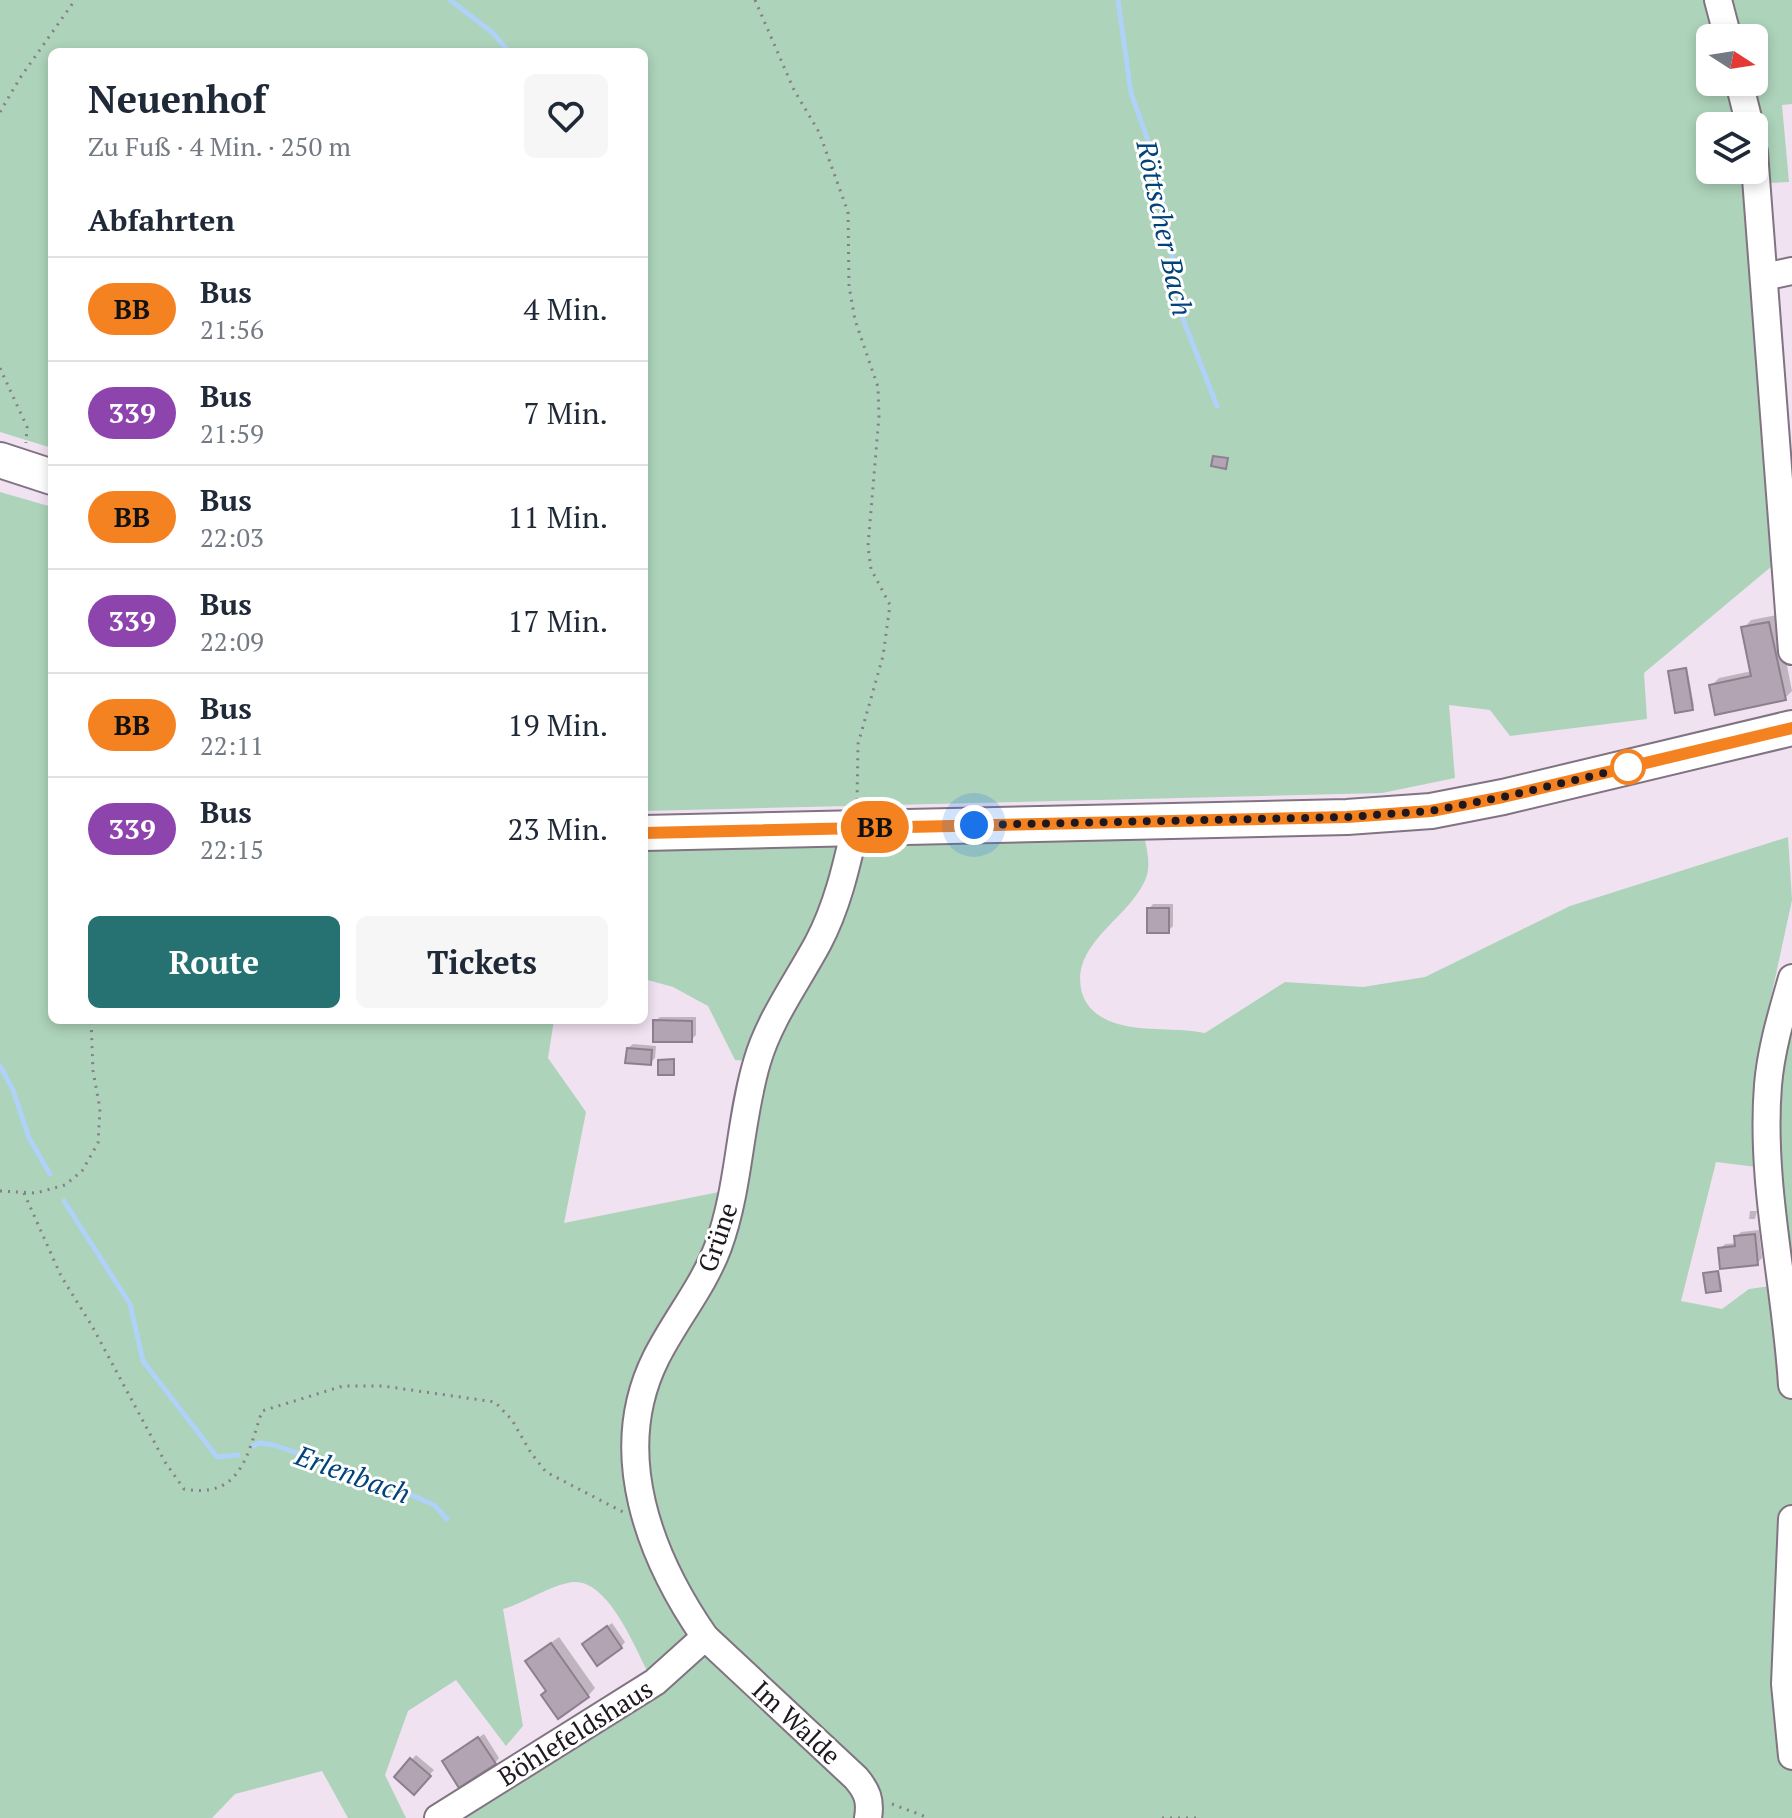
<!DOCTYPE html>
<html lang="de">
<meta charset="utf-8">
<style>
body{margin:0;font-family:"PT Serif",serif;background:#f6f6f7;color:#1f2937;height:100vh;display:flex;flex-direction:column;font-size:30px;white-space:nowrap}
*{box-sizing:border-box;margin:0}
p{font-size:26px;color:#747a83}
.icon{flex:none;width:44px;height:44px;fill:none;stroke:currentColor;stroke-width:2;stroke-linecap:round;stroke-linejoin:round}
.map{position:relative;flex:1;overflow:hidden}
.drawer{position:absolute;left:48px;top:48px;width:600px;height:976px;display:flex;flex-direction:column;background:#fff;border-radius:12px;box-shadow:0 4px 12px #0003}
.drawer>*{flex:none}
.badge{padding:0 16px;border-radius:26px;font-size:28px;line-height:52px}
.needle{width:52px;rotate:102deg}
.tools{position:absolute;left:1696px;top:24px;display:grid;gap:16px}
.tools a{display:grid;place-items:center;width:72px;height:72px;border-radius:12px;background:#fff;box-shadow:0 4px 12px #0003;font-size:40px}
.you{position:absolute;width:40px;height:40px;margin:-20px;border:6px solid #fff;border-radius:50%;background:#1a73e8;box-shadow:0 0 0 12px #1a73e833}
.map>.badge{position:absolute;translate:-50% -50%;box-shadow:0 0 0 4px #fff}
h2{padding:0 40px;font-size:30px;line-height:72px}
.round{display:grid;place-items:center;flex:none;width:84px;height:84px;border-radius:12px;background:#f6f6f7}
.overview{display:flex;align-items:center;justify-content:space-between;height:136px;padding:0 40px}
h1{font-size:38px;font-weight:700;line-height:60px}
.primary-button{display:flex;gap:16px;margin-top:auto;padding:16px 40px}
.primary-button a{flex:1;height:92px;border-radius:12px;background:#267171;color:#fff;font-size:32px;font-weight:700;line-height:92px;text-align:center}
.primary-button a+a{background:#f6f6f7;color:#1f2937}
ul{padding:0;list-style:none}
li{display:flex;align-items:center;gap:24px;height:104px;padding:0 40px;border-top:2px solid #e0e1e3}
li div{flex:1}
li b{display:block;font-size:30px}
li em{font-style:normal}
li .badge{min-width:88px;font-weight:700;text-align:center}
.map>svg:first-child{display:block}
.green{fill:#add3ba;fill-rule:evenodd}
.shadow{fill:#0003}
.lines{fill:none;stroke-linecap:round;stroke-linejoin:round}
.stream{stroke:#b0d2f8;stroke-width:5}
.building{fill:#b3a4b3;stroke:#8d7f8d;stroke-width:2}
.minor-casing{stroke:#817381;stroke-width:30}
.major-casing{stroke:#817381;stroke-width:38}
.path{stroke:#887d88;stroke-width:3;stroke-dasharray:2 6;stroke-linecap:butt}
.minor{stroke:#fff;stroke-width:26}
.major{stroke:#fff;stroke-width:34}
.line-casing{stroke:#fff;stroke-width:18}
.line{stroke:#f58220;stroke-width:12}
.walk{stroke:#1f191f;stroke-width:8;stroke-dasharray:0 14.4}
.stop-dot{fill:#fff;stroke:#f58220;stroke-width:4}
.labels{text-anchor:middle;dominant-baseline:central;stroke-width:6;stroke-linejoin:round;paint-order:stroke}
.street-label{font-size:26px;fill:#1f191f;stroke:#fff}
.water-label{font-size:28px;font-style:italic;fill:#02437b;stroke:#fff}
</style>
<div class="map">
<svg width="1792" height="1818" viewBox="0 0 1792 1818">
<rect width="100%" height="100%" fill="#f1e2f1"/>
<!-- green -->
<g class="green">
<path d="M0,0H1792V104L1782,105L1789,182L1746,184L1772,566L1644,673L1647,719L1510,736L1490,710L1449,705L1455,778L1382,793L644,811V52H52V448L0,432ZM1710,38H1754V82H1710ZM1710,126H1754V170H1710Z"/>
<path d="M0,492L52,507V1020H554L548,1058L586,1112L564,1223L729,1190L763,1062L735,1060L708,1006L673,987L644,979V845L1144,836C1147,849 1151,865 1146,878C1130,919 1069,943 1082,993C1087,1010 1103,1020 1118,1024C1146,1032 1176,1027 1205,1033L1285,982L1363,987L1425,977L1570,906L1788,837L1792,900L1768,1011L1792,1012V1294L1757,1167L1716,1162L1681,1301L1722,1309L1749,1289L1778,1285L1792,1383V1818H445L700,1652L689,1630L677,1659L648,1672C634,1646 609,1582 575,1582C554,1583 525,1603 503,1609L523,1726L506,1746L456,1680L408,1711L385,1775L406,1818H348L322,1771L235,1794L212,1818H0Z"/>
</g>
<!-- shadow -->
<g class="shadow">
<polygon points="1777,615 1792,691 1785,698 1711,686 1719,678 1752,671 1744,628 1751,620"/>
<polygon points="1687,667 1694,706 1692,708 1670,671"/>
<polygon points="1153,904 1173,904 1173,926 1168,931 1149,909"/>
<polygon points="660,1017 696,1017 696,1035 691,1040 655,1021"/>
<polygon points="633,1044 656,1046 655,1058 650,1063 628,1048"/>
<polygon points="1750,1211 1757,1211 1755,1219 1749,1219"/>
<polygon points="1759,1230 1762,1258 1757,1263 1720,1249 1725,1244 1737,1243 1736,1237 1741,1232"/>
<polygon points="1719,1270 1722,1287 1720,1289 1705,1274"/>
<polygon points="612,1623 625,1642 621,1647 589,1639"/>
<polygon points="559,1637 595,1688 588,1696 548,1691 535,1654"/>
<polygon points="484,1734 499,1758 495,1763 444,1761"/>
<polygon points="416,1755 434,1770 414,1792 396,1777"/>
</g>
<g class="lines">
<!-- stream -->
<g class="stream">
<polyline points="450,0 493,33 509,52"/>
<polyline points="1118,0 1131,93 1157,166 1183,319 1217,406"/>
<polyline points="0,1066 13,1090 29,1138 50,1174"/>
<polyline points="64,1201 130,1304 143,1361 217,1457 238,1455"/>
<polyline points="253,1446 259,1443 274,1445 382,1482 434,1505 447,1519"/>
</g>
</g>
<!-- building -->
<g class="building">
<polygon points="1213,456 1228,458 1226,469 1211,466"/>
<polygon points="1769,622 1786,700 1715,715 1709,685 1751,676 1741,627"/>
<polygon points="1686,668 1693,710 1675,713 1668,671"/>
<rect x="1147" y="908" width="22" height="25"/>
<polygon points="653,1020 692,1021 692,1042 653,1042"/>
<polygon points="627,1048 652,1050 651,1065 625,1063"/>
<polygon points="674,1059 674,1075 658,1075 658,1060"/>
<polygon points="1755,1234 1758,1265 1720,1269 1718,1248 1735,1246 1734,1236"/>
<polygon points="1718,1271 1721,1291 1706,1293 1703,1273"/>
<polygon points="607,1626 622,1648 597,1666 582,1644"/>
<polygon points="551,1643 589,1697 558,1719 541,1695 546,1691 525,1661"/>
<polygon points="478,1737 496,1764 459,1788 442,1761"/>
<polygon points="410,1758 431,1776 414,1795 394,1777"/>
</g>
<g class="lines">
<defs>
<g id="minor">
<polyline points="1718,0 1728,38"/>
<polyline points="1739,82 1750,126"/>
<polyline points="1754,152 1792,651"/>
<polyline points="1764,277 1792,271"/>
<path d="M855,828C846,868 837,907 818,943C797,982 769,1020 757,1062C739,1122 740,1187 718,1247C703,1287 675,1320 656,1358C609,1452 649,1556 705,1637L856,1778C867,1791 871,1800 868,1818"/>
<path d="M1792,978C1782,1013 1771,1049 1768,1085C1760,1185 1786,1285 1792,1385"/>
<polyline points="1792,1519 1785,1684 1792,1756"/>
<polyline points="438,1818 655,1682 705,1637"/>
</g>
<g id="major">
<polyline points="0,460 52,477"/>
<polyline points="644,833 1347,817 1431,811 1503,797 1792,728"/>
</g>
</defs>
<!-- minor casing -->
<use href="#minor" class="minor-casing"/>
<!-- major casing -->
<use href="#major" class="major-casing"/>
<!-- path -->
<g class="path">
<polyline points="755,0 794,90 819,132 848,212 849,286 855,320 878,387 879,416 868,546 871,569 890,605 883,656 858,744 857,803"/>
<polyline points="0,112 20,78 75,0"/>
<polyline points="0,368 27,427 26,443"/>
<polyline points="0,1191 36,1193 65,1185 82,1171 98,1143 100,1109 93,1071 91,1020"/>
<path d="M24,1193L61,1276L92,1326L165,1462L184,1489C241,1499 247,1456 262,1411L343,1386H383L495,1402L512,1420L531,1453L546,1472L623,1512"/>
<polyline points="892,1804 929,1818"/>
<polyline points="1162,1818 1198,1818"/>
</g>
<!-- minor -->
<use href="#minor" class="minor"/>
<!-- major -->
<use href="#major" class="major"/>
</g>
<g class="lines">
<defs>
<polyline id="line" points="644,833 1347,817 1431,811 1503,797 1792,728"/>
</defs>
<!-- line casing -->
<use href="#line" class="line-casing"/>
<!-- line -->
<use href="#line" class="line"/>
<!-- walk -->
<polyline class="walk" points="974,825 1347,817 1431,811 1503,797 1630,767 1628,767"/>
</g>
<!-- markers -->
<circle class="stop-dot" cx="1628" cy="767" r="16"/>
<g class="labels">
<!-- street labels -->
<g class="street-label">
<text transform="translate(717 1237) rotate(-71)">Grüne</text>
<text transform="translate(797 1722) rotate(43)">Im Walde</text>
<text transform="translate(575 1732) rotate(-32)">Böhlefeldshaus</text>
</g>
<!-- water labels -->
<g class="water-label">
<text transform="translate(1165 228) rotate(78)">Röttscher Bach</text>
<text transform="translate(353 1474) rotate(20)">Erlenbach</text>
</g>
</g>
</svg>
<div class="tools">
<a><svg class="needle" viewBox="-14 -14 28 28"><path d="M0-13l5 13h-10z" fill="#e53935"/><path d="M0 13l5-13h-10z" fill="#747a83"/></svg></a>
<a><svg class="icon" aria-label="layers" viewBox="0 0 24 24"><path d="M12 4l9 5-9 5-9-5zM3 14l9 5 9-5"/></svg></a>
</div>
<div class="you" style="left:974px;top:825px"></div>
<b class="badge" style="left:875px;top:827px;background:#f58220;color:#111">BB</b>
<section class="drawer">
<div class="overview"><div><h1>Neuenhof</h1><p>Zu Fuß · 4 Min. · 250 m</p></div><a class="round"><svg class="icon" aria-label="heart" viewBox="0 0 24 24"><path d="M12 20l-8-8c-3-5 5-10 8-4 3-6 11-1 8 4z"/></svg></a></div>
<h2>Abfahrten</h2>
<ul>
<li><span class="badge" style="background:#f58220;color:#111">BB</span><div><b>Bus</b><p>21:56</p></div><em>4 Min.</em></li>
<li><span class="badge" style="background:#8e44ad;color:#fff">339</span><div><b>Bus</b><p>21:59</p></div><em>7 Min.</em></li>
<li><span class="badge" style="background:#f58220;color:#111">BB</span><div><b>Bus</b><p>22:03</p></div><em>11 Min.</em></li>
<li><span class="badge" style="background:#8e44ad;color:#fff">339</span><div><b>Bus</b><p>22:09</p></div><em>17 Min.</em></li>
<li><span class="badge" style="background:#f58220;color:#111">BB</span><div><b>Bus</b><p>22:11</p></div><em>19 Min.</em></li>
<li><span class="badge" style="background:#8e44ad;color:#fff">339</span><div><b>Bus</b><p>22:15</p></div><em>23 Min.</em></li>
</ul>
<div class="primary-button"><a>Route</a><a>Tickets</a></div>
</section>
</div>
